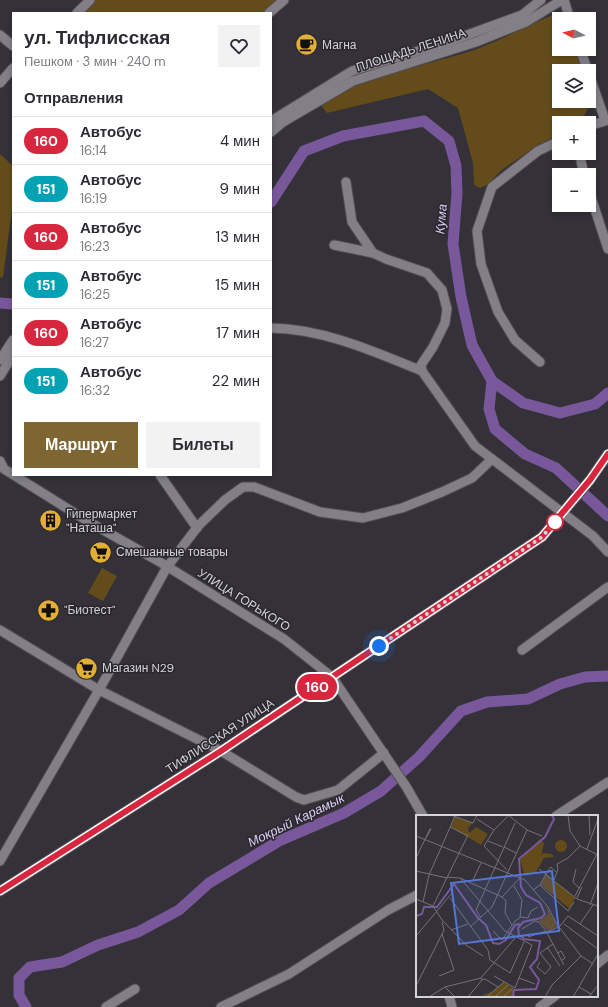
<!DOCTYPE html>
<html lang="ru">
<meta charset="utf-8">
<style>
body{margin:0;font-family:"DM Sans",sans-serif;background:#f2f2f3;color:#2b2b33;height:100vh;display:flex;flex-direction:column;font-size:15px;white-space:nowrap}
*{box-sizing:border-box;margin:0}
p{font-size:13px;color:#7c7c81}
.icon{flex:none;width:22px;height:22px;fill:none;stroke:currentColor;stroke-width:2;stroke-linecap:round;stroke-linejoin:round}
.map{position:relative;flex:1;overflow:hidden}
.details{position:absolute;left:12px;top:12px;width:260px;height:464px;display:flex;flex-direction:column;background:#fff;border-radius:0px;box-shadow:0 2px 6px #0003}
.details>*{flex:none}
.badge{padding:0 8px;border-radius:13px;font-size:14px;line-height:26px}
.needle{width:26px;rotate:277deg}
.tools{position:absolute;left:552px;top:12px;display:grid;gap:8px}
.tools a{display:grid;place-items:center;width:44px;height:44px;border-radius:0px;background:#fff;box-shadow:0 2px 6px #0003;font-size:20px}
.you{position:absolute;width:20px;height:20px;margin:-10px;border:3px solid #fff;border-radius:50%;background:#1a73e8;box-shadow:0 0 0 6px #1a73e833}
.map>.badge{position:absolute;translate:-50% -50%;box-shadow:0 0 0 2px #fff}
h2{padding:0 12px;font-size:15px;line-height:36px}
.round{display:grid;place-items:center;flex:none;width:42px;height:42px;border-radius:0px;background:#f2f2f3}
.overview{display:flex;align-items:center;justify-content:space-between;height:68px;padding:0 12px}
h1{font-size:19px;font-weight:700;line-height:30px}
.cta{display:flex;gap:8px;margin-top:auto;padding:8px 12px}
.cta a{flex:1;height:46px;border-radius:0px;background:#7e6633;color:#fff;font-size:16px;font-weight:700;line-height:46px;text-align:center}
.cta a+a{background:#f2f2f3;color:#2b2b33}
ul{padding:0;list-style:none}
li{display:flex;align-items:center;gap:12px;height:48px;padding:0 12px;border-top:1px solid #e1e1e2}
li div{flex:1}
li b{display:block;font-size:15px}
li em{font-style:normal}
li .badge{min-width:44px;font-weight:700;text-align:center}
.map>svg:first-child{display:block}
.green{fill:#634c19}
.lines{fill:none;stroke-linecap:round;stroke-linejoin:round}
.river{stroke:#78589b;stroke-width:11}
.minor-casing{stroke:#504d53;stroke-width:11}
.minor{stroke:#827f87;stroke-width:9}
.line-casing{stroke:#fff;stroke-width:9}
.line{stroke:#d7263d;stroke-width:6}
.walk{stroke:#d4d3d7;stroke-width:4;stroke-dasharray:0 7.2}
.stop-dot{fill:#fff;stroke:#d7263d;stroke-width:2}
.labels{text-anchor:middle;dominant-baseline:central;stroke-width:3;stroke-linejoin:round;paint-order:stroke}
.poi-label{font-size:12px;fill:#d4d3d7;stroke:#2a282e;text-anchor:start}
.street-label{font-size:12px;fill:#d4d3d7;stroke:#2a282e}
.water-label{font-size:13px;font-style:italic;fill:#ddcdf3;stroke:#2a282e}
.inset-river{fill:none;stroke:#78589b;stroke-width:2}
.inset-road{fill:none;stroke:#747278;stroke-width:1}
.view{fill:#5476d8;fill-opacity:0.15;stroke:#5476d8;stroke-width:2}
.inset-edge{fill:none;stroke:#d4d3d7;stroke-width:2}
</style>
<div class="map">
<svg width="608" height="1007" viewBox="0 0 608 1007">
<rect width="100%" height="100%" fill="#343138"/>
<!-- green -->
<g class="green">
<polygon points="92,0 279,0 264,13 78,13"/>
<path d="M560,14L565,16L567,19H559V49H579L586,71H559V101H589V80C593,97 591,112 576,123H559V134C539,144 521,156 503,169C492,178 493,183 480,188L474,185L473,163L458,108L428,89L327,113L322,107V104C365,72 418,68 468,52C495,43 525,27 552,15Z"/>
<polygon points="0,154 13,166 13,202 3,277 0,278"/>
<polygon points="102,568 117,576 103,601 88,593"/>
</g>
<g class="lines">
<!-- river -->
<g class="river">
<polyline points="271,202 304,151 343,136 424,121 449,141 456,166 457,193 453,244 461,297 472,345 492,381 523,403 560,413 595,404 608,393"/>
<polyline points="0,303 13,304"/>
<polyline points="492,381 489,409 495,429 525,454 556,468 608,516"/>
<polyline points="26,1007 19,995 19,978 30,967 62,962 98,945 138,932 179,910 209,883 279,841 344,813 381,791 419,757 461,711 487,702 528,699 560,684 585,677 608,676"/>
</g>
<defs>
<g id="minor">
<polyline points="564,0 570,19"/>
<polyline points="77,13 90,0"/>
<polyline points="269,13 284,0"/>
<polyline points="0,35 13,46"/>
<polyline points="580,49 588,71"/>
<polyline points="589,74 605,120"/>
<polyline points="0,83 13,68"/>
<polyline points="271,121 352,71 448,42 522,15 541,0"/>
<polyline points="589,126 608,120"/>
<polyline points="271,132 283,122 353,81 476,42 526,22 562,0"/>
<polyline points="581,153 581,161 584,175"/>
<polyline points="346,182 352,222 373,253 386,259 427,273 442,290 447,309 445,323 433,347 421,365 422,371 475,446 593,536 608,552"/>
<polyline points="589,191 608,249"/>
<polyline points="334,245 373,253"/>
<path d="M271,328C324,329 373,351 422,371"/>
<polyline points="0,360 13,340"/>
<polyline points="540,362 515,340 498,312 481,264 477,231 492,187 538,151 559,141"/>
<polyline points="0,376 13,355"/>
<polyline points="0,461 4,469 89,522 160,562 284,639 332,677 407,788 423,816"/>
<polyline points="160,475 197,528"/>
<polyline points="0,630 99,690 221,751 296,797 304,800 338,790 384,753"/>
<polyline points="522,650 608,587"/>
<polyline points="556,816 608,782"/>
<polyline points="0,861 99,690 167,567 199,525 225,500 243,487 254,487 320,512 363,518 402,508 442,492 472,478 492,459"/>
<polyline points="0,891 221,751 542,537 590,480 608,454"/>
<polyline points="597,964 608,955"/>
<polyline points="449,996 452,1007"/>
<polyline points="106,1007 135,989"/>
<polyline points="221,1007 289,974 388,910 417,895"/>
<polyline points="540,1007 555,996"/>
</g>
</defs>
<!-- minor casing -->
<use href="#minor" class="minor-casing"/>
<!-- minor -->
<use href="#minor" class="minor"/>
</g>
<g class="lines">
<defs>
<polyline id="line" points="0,891 221,751 542,537 590,480 608,454"/>
</defs>
<!-- line casing -->
<use href="#line" class="line-casing"/>
<!-- line -->
<use href="#line" class="line"/>
<!-- walk -->
<polyline class="walk" points="379,646 542,537 555,522"/>
</g>
<!-- icons -->
<defs>
<symbol id="cafe-disc" viewBox="-11 -11 22 22"><circle r="9.5" fill="#e3ae34" stroke="#2a282e"/><path d="M-5.5-4.5H6V0H3Q3 3.5 0 3.5H-2.5Q-5.5 3.5-5.5 0ZM3-3.2v2h1.7v-2ZM-6 4.5H4V6H-6Z" fill="#111"/></symbol>
<symbol id="building-disc" viewBox="-11 -11 22 22"><circle r="9.5" fill="#e3ae34" stroke="#2a282e"/><path d="M-4-6H4V6H1V3H-1V6H-4ZM-2.5-4.3h1.7v1.8h-1.7ZM.8-4.3h1.7v1.8H.8ZM-2.5-1h1.7V.8h-1.7ZM.8-1h1.7V.8H.8Z" fill="#111"/></symbol>
<symbol id="supermarket-disc" viewBox="-11 -11 22 22"><circle r="9.5" fill="#e3ae34" stroke="#2a282e"/><path d="M-6-5.5h2.5l.6 2H6L4.5 2H-2.5L-4.4-4H-6ZM-1.5 3.2a1.3 1.3 0 1 0 .1 0ZM3 3.2a1.3 1.3 0 1 0 .1 0Z" fill="#111"/></symbol>
<symbol id="pharmacy-disc" viewBox="-11 -11 22 22"><circle r="9.5" fill="#e3ae34" stroke="#2a282e"/><path d="M-2-6h4v4h4v4h-4v4h-4v-4h-4v-4h4Z" fill="#111"/></symbol>
</defs>
<g fill-rule="evenodd">
<use href="#cafe-disc" x="294" y="32" width="25" height="25"/>
<use href="#building-disc" x="38" y="508" width="25" height="25"/>
<use href="#supermarket-disc" x="88" y="540" width="25" height="25"/>
<use href="#pharmacy-disc" x="36" y="598" width="25" height="25"/>
<use href="#supermarket-disc" x="74" y="656" width="25" height="25"/>
</g>
<!-- markers -->
<circle class="stop-dot" cx="555" cy="522" r="8"/>
<g class="labels">
<!-- poi labels -->
<g class="poi-label">
<text x="322" y="45">Магна</text>
<text x="66" y="514">Гипермаркет<tspan x="66" dy="14">"Наташа"</tspan></text>
<text x="116" y="552">Смешанные товары</text>
<text x="64" y="610">"Биотест"</text>
<text x="102" y="668">Магазин N29</text>
</g>
<!-- street labels -->
<g class="street-label">
<text transform="translate(411 50) rotate(-18)">ПЛОЩАДЬ ЛЕНИНА</text>
<text transform="translate(244 600) rotate(32)">УЛИЦА ГОРЬКОГО</text>
<text transform="translate(220 736) rotate(-33)">ТИФЛИССКАЯ УЛИЦА</text>
</g>
<!-- water labels -->
<g class="water-label">
<text transform="translate(441 219) rotate(-85)">Кума</text>
<text transform="translate(296 820) rotate(-26)">Мокрый Карамык</text>
</g>
</g>
<!-- overview -->
<g transform="translate(416 815)">
<rect width="182" height="182" fill="#343138"/>
<path d="M39,2L57,8L52,13L53,18L60,12L72,19L65,30L35,12ZM124,24L128,28L125,41L127,38L136,39L138,42L128,43L119,59H108L104,45ZM139 31a6 6 0 1 1 12 0a6 6 0 1 1-12 0ZM130,59L159,83L154,94L125,70ZM129,89L141,111L132,116L123,106L132,99ZM88,167L98,174L96,182H63L75,177Z" fill="#634c19"/>
<path class="inset-river" d="M0,101L6,99L8,92H21L38,69L62,103L70,110L77,128L83,129L90,125L99,110L104,109M97,182L98,175L120,174L123,165L114,152L121,144L124,126L108,124L103,120L102,113L107,107L125,103L129,99L124,88L110,80L105,72L103,44L129,22L138,4L136,0"/>
<path class="inset-road" d="M35,0L57,8L61,0M92,0L111,15L126,21M173,0L174,20M61,4L78,15M34,12L52,21M0,21L109,65L132,92L140,108L165,141L177,149M72,26L87,32M164,31L182,40M88,32L100,38M171,34L182,4M0,43L14,14H15L10,23M123,54L161,84L182,91M160,54L157,67L163,73M91,55L68,31L78,15L93,0M0,56L31,63M130,59L135,52L140,57M31,62L44,63L86,82L90,86L89,98L96,110M45,64L89,116L116,130L99,173L78,161M57,65L65,48M138,65L142,54L141,49L152,43L164,31L154,16L152,0M124,70L152,96L158,87M98,71L106,85L104,102M117,75L124,70L130,59M159,81L182,37M86,82L104,63M34,83L72,135L74,145L94,158L108,127M161,83L166,72M0,84L17,91L26,105L50,130L67,141M7,87L13,60L39,1M174,90L182,68M17,91L52,20M65,103L60,95L99,8M148,109L182,134M164,109L177,90M144,111L152,101L182,121M54,112L76,92L111,15M106,114L119,106L123,107L130,116L112,122M35,115L52,109M77,116L86,125L99,106L105,102L112,103L115,96L122,92M130,116L148,150M131,117L144,111M0,121L36,78M131,132L144,151M142,138L145,136L149,143L146,145M124,147L121,152L129,159L135,152L124,138L137,129M23,161L38,155L26,119M103,163L119,169M66,165L69,164L82,172M0,171L28,115L26,107M29,172L39,182M163,172L175,179M13,182L29,172L65,163L99,123M52,182L66,165L65,163M71,182L88,167M79,182L92,170M87,182L97,173M129,182L136,170L165,141M157,182L182,139M173,182L182,170"/>
<path class="view" d="M136,56L143,116L43,129L35,68Z"/>
<rect width="182" height="182" class="inset-edge"/>
</g>
</svg>
<div class="tools">
<a><svg class="needle" viewBox="-14 -14 28 28"><path d="M0-13l5 13h-10z" fill="#e53935"/><path d="M0 13l5-13h-10z" fill="#7c7c81"/></svg></a>
<a><svg class="icon" aria-label="layers" viewBox="0 0 24 24"><path d="M12 4l9 5-9 5-9-5zM3 14l9 5 9-5"/></svg></a>
<a>+</a>
<a>−</a>
</div>
<div class="you" style="left:379px;top:646px"></div>
<b class="badge" style="left:317px;top:687px;background:#d7263d;color:#fff">160</b>
<section class="details">
<div class="overview"><div><h1>ул. Тифлисская</h1><p>Пешком · 3 мин · 240 m</p></div><a class="round"><svg class="icon" aria-label="heart" viewBox="0 0 24 24"><path d="M12 20l-8-8c-3-5 5-10 8-4 3-6 11-1 8 4z"/></svg></a></div>
<h2>Отправления</h2>
<ul>
<li><span class="badge" style="background:#d7263d;color:#fff">160</span><div><b>Автобус</b><p>16:14</p></div><em>4 мин</em></li>
<li><span class="badge" style="background:#00a3b4;color:#fff">151</span><div><b>Автобус</b><p>16:19</p></div><em>9 мин</em></li>
<li><span class="badge" style="background:#d7263d;color:#fff">160</span><div><b>Автобус</b><p>16:23</p></div><em>13 мин</em></li>
<li><span class="badge" style="background:#00a3b4;color:#fff">151</span><div><b>Автобус</b><p>16:25</p></div><em>15 мин</em></li>
<li><span class="badge" style="background:#d7263d;color:#fff">160</span><div><b>Автобус</b><p>16:27</p></div><em>17 мин</em></li>
<li><span class="badge" style="background:#00a3b4;color:#fff">151</span><div><b>Автобус</b><p>16:32</p></div><em>22 мин</em></li>
</ul>
<div class="cta"><a>Маршрут</a><a>Билеты</a></div>
</section>
</div>
